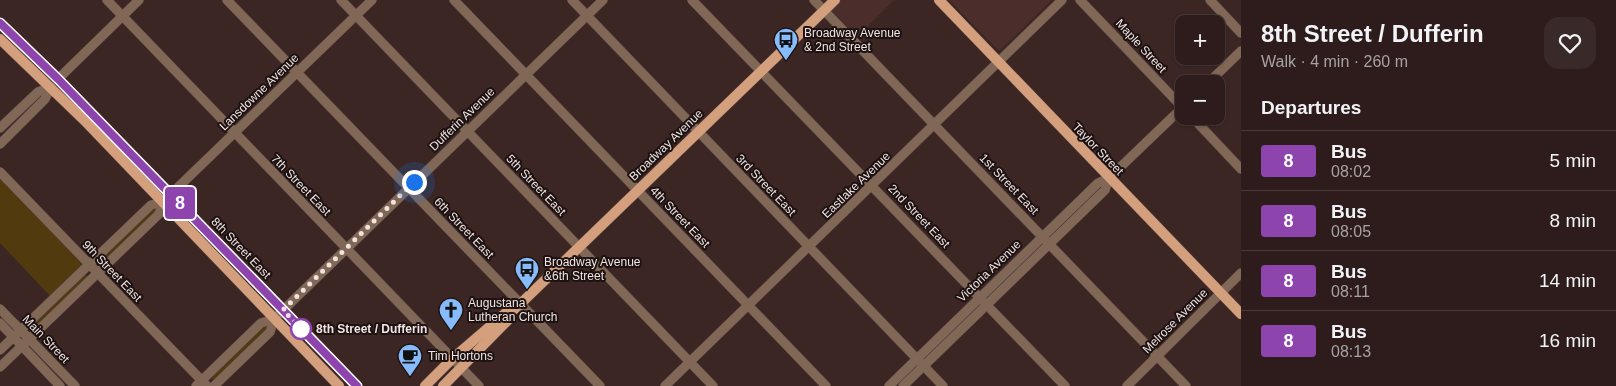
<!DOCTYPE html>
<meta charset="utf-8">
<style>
body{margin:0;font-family:Arial,sans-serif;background:#392928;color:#f1f3f6;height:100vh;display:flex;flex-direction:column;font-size:19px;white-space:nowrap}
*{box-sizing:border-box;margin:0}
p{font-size:16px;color:#a7a1a3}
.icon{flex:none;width:28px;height:28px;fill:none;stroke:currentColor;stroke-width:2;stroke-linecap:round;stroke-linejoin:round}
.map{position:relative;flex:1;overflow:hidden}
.panel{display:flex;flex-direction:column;background:#2d1c1b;width:375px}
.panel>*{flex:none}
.badge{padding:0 10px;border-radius:4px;font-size:18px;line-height:32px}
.controls{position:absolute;left:1175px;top:15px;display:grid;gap:10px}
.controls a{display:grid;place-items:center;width:50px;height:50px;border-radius:10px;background:#2d1c1b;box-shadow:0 1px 4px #0004,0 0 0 1px #483a3a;font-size:25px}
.you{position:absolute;width:25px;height:25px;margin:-12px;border:4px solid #fff;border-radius:50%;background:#1a73e8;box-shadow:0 0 0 8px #1a73e833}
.map>.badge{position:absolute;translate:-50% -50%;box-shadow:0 0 0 2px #fff}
h2{padding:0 20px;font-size:19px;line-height:45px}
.round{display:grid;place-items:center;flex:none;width:52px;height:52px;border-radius:15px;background:#392928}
.head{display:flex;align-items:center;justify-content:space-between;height:85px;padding:0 20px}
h1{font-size:24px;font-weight:800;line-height:38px}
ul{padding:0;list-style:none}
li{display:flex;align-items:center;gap:15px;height:60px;padding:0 20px;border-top:1px solid #483a3a}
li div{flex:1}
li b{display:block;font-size:19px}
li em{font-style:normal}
li .badge{min-width:55px;font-weight:700;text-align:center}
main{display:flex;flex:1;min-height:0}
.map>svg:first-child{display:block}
.built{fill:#4b2e2b}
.green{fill:#513a0e}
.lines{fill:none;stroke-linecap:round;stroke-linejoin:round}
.minor-casing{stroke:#594442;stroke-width:10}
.major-casing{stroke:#594442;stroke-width:11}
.minor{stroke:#816756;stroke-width:9}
.major{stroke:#d49f7d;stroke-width:10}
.line-casing{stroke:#fff;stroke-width:11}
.line{stroke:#8e44ad;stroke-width:8}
.walk{stroke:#f1e3e1;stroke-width:5;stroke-dasharray:0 9}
.stop-dot{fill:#fff;stroke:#8e44ad;stroke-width:2.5}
.labels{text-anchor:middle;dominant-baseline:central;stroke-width:4;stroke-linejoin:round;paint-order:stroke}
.poi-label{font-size:12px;fill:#f1e3e1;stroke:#1c1211;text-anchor:start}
.street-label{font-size:12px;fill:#f1e3e1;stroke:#1c1211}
.stop-label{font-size:12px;font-weight:bold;fill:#f1e3e1;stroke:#1c1211;text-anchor:start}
</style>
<main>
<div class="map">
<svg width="1241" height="386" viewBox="0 0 1241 386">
<rect width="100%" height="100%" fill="#3c2624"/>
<!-- built -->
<g class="built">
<polygon points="822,0 894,0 857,37"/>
<polygon points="949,0 1052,0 999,51"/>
</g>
<!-- green -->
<g class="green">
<polygon points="0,173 89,264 53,299 0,243"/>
<polygon points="154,206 158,210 101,265 98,261"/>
<polygon points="85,274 88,277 33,330 30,327"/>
<polygon points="267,326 267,330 214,380 211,378 261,327"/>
</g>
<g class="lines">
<defs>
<g id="minor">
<polyline points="107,0 479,386"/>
<polyline points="227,0 600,386"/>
<polyline points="341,0 713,386"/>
<polyline points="454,0 826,386"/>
<polyline points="572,0 943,386"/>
<polyline points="692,0 1065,386"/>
<polyline points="814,0 1186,386"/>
<polyline points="1080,0 1184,109"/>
<polyline points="1210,0 1241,33"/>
<polyline points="58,79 139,0"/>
<polyline points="1207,84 1241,51"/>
<polyline points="1191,116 1241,169"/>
<polyline points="0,128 38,92 51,87"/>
<polyline points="0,144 45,99 51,87"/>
<polyline points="0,172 207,386"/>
<polyline points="0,309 75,386"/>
<polyline points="0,323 60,386"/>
<polyline points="0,350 151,205 163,202"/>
<polyline points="0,367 159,214 163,202 171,194 372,0"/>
<polyline points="196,386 261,323 274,319 603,0"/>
<polyline points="214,386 270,332 274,319"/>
<polyline points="665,386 1062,0"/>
<polyline points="889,386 1098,183 1109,178 1184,106"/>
<polyline points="903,386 1105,190 1109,178"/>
<polyline points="1127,386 1241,273"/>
</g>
<g id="major">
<polyline points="939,0 1241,314"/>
<polyline points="0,23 58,79 357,386"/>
<polyline points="0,39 87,123 339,386"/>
<polyline points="425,386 452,359 509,310 515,309 835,0"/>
<polyline points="443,386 510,318"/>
</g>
</defs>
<!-- minor casing -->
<use href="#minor" class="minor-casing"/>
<!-- major casing -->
<use href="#major" class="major-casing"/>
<!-- minor -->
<use href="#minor" class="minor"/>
<!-- major -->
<use href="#major" class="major"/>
</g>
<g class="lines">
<defs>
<polyline id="line" points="0,23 58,79 357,386"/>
</defs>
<!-- line casing -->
<use href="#line" class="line-casing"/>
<!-- line -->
<use href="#line" class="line"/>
<!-- walk -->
<polyline class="walk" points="301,329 304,332 283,310 414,182"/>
</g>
<!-- icons -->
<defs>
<symbol id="bus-pin" viewBox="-11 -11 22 30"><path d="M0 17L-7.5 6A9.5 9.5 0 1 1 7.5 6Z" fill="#87bbfb" stroke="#1c1211"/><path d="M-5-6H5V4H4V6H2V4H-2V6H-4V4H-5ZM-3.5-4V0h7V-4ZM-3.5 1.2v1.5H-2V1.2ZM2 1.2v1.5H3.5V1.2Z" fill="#111"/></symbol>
<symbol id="church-pin" viewBox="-11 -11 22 30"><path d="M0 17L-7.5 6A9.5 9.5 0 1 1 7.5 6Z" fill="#87bbfb" stroke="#1c1211"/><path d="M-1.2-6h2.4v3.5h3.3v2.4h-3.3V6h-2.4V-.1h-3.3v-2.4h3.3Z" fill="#111"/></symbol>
<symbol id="cafe-pin" viewBox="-11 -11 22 30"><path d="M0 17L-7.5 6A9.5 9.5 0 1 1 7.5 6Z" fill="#87bbfb" stroke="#1c1211"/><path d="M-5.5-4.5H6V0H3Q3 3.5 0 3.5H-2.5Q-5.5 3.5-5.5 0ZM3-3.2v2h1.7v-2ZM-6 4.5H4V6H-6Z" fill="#111"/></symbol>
</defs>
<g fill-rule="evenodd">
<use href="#bus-pin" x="772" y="26" width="28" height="38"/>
<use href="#bus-pin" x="513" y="255" width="28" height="38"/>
<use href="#church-pin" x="437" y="296" width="28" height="38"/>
<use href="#cafe-pin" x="396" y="342" width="28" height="38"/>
</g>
<!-- markers -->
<circle class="stop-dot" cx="301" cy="329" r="10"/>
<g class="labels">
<!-- poi labels -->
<g class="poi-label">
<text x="804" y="33">Broadway Avenue<tspan x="804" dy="14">&amp; 2nd Street</tspan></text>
<text x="544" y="262">Broadway Avenue<tspan x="544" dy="14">&amp;6th Street</tspan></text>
<text x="468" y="303">Augustana<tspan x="468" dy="14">Lutheran Church</tspan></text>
<text x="428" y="356">Tim Hortons</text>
</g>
<!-- street labels -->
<g class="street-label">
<text transform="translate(1141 46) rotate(47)">Maple Street</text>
<text transform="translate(259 92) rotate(-44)">Lansdowne Avenue</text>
<text transform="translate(462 119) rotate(-44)">Dufferin Avenue</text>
<text transform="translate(666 145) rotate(-44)">Broadway Avenue</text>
<text transform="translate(1098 149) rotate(46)">Taylor Street</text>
<text transform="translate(1009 184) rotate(46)">1st Street East</text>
<text transform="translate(301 185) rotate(46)">7th Street East</text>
<text transform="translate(536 185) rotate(46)">5th Street East</text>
<text transform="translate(766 185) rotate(46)">3rd Street East</text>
<text transform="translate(856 185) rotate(-44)">Eastlake Avenue</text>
<text transform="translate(919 216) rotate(46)">2nd Street East</text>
<text transform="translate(680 217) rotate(46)">4th Street East</text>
<text transform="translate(464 228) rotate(46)">6th Street East</text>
<text transform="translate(241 248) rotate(46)">8th Street East</text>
<text transform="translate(112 271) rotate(46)">9th Street East</text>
<text transform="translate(989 271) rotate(-44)">Victoria Avenue</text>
<text transform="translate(1175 321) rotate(-45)">Melrose Avenue</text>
<text transform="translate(46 339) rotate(46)">Main Street</text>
</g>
<!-- stop labels -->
<g class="stop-label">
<text x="316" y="329">8th Street / Dufferin</text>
</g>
</g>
</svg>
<div class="controls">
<a>+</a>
<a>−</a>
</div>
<div class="you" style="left:414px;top:182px"></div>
<b class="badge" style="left:180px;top:203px;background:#8e44ad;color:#fff">8</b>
</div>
<section class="panel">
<div class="head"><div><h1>8th Street / Dufferin</h1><p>Walk · 4 min · 260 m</p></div><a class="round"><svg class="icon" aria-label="heart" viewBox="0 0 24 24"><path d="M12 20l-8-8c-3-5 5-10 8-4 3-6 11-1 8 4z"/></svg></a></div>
<h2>Departures</h2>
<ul>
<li><span class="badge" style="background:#8e44ad;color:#fff">8</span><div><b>Bus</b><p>08:02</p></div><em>5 min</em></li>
<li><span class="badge" style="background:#8e44ad;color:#fff">8</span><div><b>Bus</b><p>08:05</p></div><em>8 min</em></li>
<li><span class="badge" style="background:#8e44ad;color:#fff">8</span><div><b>Bus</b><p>08:11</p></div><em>14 min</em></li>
<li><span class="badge" style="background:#8e44ad;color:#fff">8</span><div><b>Bus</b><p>08:13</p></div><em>16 min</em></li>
</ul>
</section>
</main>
